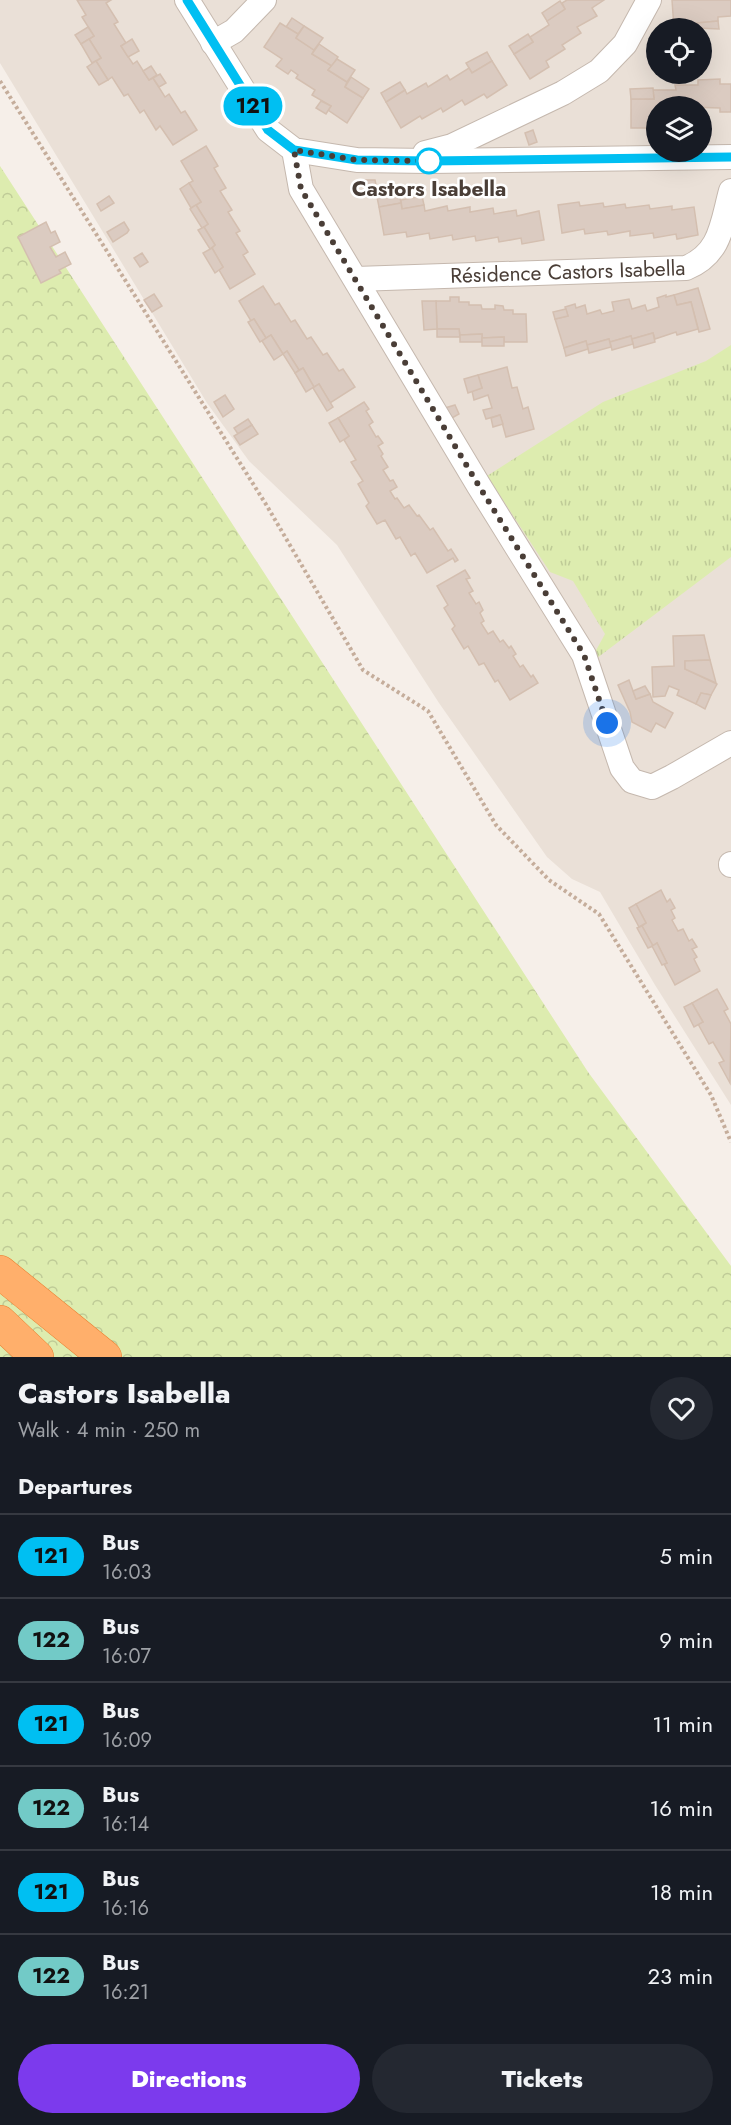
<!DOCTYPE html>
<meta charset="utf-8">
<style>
body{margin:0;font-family:Jost,sans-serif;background:#242831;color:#f1f3f6;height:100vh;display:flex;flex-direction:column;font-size:22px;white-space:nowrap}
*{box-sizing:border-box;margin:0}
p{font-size:20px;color:#9ea1a6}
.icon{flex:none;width:33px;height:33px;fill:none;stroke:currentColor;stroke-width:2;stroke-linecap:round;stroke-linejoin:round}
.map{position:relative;height:1357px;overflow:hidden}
.sheet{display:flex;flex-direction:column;background:#171b24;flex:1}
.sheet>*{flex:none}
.badge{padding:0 12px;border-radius:20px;font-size:21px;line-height:39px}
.fabs{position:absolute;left:646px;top:18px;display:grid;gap:12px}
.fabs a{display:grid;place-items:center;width:66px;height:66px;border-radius:50%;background:#171b24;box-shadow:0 6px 24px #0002;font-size:30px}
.you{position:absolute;width:30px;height:30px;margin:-15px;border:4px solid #fff;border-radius:50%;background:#1a73e8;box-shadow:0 0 0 9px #1a73e833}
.map>.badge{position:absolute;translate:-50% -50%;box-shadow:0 0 0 3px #fff}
h2{padding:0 18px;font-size:22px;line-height:54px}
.round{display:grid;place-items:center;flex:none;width:63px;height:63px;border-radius:32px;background:#242831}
.overview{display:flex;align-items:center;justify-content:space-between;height:102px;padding:0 18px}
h1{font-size:28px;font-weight:800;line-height:45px}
.action{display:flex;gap:12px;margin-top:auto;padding:12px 18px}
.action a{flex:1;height:69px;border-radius:36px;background:#7c3aed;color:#fff;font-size:24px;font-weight:800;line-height:69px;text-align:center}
.action a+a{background:#242831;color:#f1f3f6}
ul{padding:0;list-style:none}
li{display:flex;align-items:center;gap:18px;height:84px;padding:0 18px;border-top:2px solid #363941}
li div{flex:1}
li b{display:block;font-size:22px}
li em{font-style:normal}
li .badge{min-width:66px;font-weight:700;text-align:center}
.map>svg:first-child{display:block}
.residential{fill:#eae0d7;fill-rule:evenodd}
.grass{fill:url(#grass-tufts)}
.forest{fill:url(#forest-crowns)}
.building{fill:#dbcbc1;stroke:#d4bfb0;stroke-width:1.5}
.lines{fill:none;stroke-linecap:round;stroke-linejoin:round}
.street-casing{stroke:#c5b8ae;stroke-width:26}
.highway-casing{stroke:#e97f30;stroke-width:34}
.path{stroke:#c5ad9b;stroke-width:4;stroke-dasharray:3 3;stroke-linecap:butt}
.street{stroke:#fff;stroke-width:24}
.highway{stroke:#ffaf6b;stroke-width:33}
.line-casing{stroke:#fff;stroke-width:14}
.line{stroke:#00bff2;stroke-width:9}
.walk{stroke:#4a3e37;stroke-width:6;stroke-dasharray:0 10.8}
.stop-dot{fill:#fff;stroke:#00bff2;stroke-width:3}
.labels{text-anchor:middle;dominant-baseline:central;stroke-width:5;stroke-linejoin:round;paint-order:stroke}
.stop-label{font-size:21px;font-weight:bold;fill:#4a3e37;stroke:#fff}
.street-label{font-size:21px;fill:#4a3e37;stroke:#fff}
</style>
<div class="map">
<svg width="731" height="1357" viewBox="0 0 731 1357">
<defs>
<pattern id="grass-tufts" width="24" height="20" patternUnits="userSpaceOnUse" patternTransform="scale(1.5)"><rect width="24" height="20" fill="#ddecaf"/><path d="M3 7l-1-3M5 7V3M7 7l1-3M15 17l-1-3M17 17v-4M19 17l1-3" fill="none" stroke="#bfcb97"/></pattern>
<pattern id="forest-crowns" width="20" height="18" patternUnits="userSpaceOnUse" patternTransform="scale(1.5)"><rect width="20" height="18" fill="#ddecaf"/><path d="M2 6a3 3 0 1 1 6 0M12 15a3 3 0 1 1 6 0" fill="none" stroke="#bfcb97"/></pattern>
</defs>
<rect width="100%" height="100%" fill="#f6efe9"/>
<!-- residential -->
<path class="residential" d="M0,0H731V1105L655,985L600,892L572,879L547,857L439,703L337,545L249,461L207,403L0,63ZM657,28H702V74H657ZM657,106H702V152H657Z"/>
<!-- grass -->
<polygon class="grass" points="731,345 731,557 597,658 594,654 605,634 573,581 550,572 487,476 603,402 706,361"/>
<!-- forest -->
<polygon class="forest" points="0,166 588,1072 731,1266 731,1357 0,1357"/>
<!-- building -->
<g class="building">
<polygon points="77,0 111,0 106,3 118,22 114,24 126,43 121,46 133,64 137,61 149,80 153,78 165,97 169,94 181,113 185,111 197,130 173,145 160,126 156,130 144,110 140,113 128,94 124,96 112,77 108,80 96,61 101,58 89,39 94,36 82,17 86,15"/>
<polygon points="567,0 604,0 592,8 597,16 577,27 581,33 562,45 565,49 546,61 549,67 530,79 514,54 533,42 530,37 549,25 547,21 565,9 562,3"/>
<polygon points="672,0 731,0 731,16 718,17 718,21 697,23 697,26 674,28"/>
<polygon points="560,1 565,9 547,21 542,13"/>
<polygon points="292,18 304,26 298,34 286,27"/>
<polygon points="718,21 719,29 697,28 697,23"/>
<polygon points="280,23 298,34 296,38 314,50 312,54 332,66 328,70 347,82 345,87 363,98 347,123 328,110 331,106 312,95 315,90 296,78 298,75 291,70 288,74 276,66 282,59 264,47"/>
<polygon points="304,26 323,38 314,50 296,38"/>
<polygon points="88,27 94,36 81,44 75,35"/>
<polygon points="528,34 533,42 514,54 509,46"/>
<polygon points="89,39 101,58 92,63 81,44"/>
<polygon points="132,39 139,51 128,57 121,46"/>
<polygon points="319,44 338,57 332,66 312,54"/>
<polygon points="487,52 492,61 472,73 466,63"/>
<polygon points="337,59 355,70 347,82 328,70"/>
<polygon points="96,61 108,80 99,85 87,67"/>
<polygon points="492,61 507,85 487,98 484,94 465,105 462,100 443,112 441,108 422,119 420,116 401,128 386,102 405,90 407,94 426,83 428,87 447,75 450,80 469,68 472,73"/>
<polygon points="151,66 157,75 149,80 143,71"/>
<polygon points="160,74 166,83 159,87 153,78"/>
<polygon points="351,77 369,89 363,98 345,87"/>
<polygon points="720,79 720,84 731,84 731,112 720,112 720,108 657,106 657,119 654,119 654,128 631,128 631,99 654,99 653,90 676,90 675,85 698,85 698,80"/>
<polygon points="400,82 405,90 386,102 381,93"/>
<polygon points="653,88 654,99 631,99 630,89"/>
<polygon points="321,101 331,106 326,114 316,108"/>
<polygon points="533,130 537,142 529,145 525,133"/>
<polygon points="206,146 218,166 214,168 226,188 220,191 232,210 228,212 240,231 236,233 248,252 243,255 255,274 230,289 219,270 223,267 212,248 215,245 204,227 208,224 196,205 201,202 189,183 193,181 181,161"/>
<polygon points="363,180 375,180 378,194 366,196"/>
<polygon points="189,183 201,202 191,208 180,189"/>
<polygon points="399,192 401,203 379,207 377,197"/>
<polygon points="109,196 114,203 101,211 97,204"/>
<polygon points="422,196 424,205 402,209 401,200"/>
<polygon points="579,202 580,206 603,203 604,207 625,204 626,208 649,205 650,209 672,206 672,210 694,207 698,235 677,239 676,234 654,238 653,233 630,236 630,231 608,235 607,231 585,234 584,229 562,233 558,205"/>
<polygon points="401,203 402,209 424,205 425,211 447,206 448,211 470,207 470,212 493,208 494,214 516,210 517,216 539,211 544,240 522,244 521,238 499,242 498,237 476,241 475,236 453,240 452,235 430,239 429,233 407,237 406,232 384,235 379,207"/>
<polygon points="196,205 208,224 202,228 190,209"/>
<polygon points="46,222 51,233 55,231 60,242 50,247 56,257 65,252 71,264 59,270 61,273 41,283 18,237"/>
<polygon points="124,222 129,230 127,233 113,242 107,232"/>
<polygon points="204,227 215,245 210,249 198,230"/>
<polygon points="212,248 223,267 215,273 203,253"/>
<polygon points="142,253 148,262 140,267 134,258"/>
<polygon points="263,286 275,305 279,303 291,322 295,320 307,339 311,337 323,355 327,353 339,371 343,369 355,387 330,403 319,384 314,387 303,368 299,370 287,351 283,354 271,335 266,338 254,319 251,321 239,301"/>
<polygon points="698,288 710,329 699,332 691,302 677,305 674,295"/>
<polygon points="154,294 162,306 152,312 144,300"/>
<polygon points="666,295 666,297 674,295 677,305 691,302 698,329 677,335 676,332 655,339 653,333 632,339 631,336 610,342 609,339 587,345 586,341 564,348 555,319 568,316 565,307 575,304 576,308 585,305 587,314 600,310 602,314 614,311 612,302 629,299 632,309 645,305 647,311 659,307 657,298"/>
<polygon points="450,297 459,297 459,302 469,302 469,305 481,305 482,309 495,309 495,305 503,306 504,310 513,310 513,314 526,314 527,342 504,342 504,337 482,338 482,334 460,335 459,329 437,329 436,301 450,301"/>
<polygon points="422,301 436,301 437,329 424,330"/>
<polygon points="566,309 568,316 555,319 553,312"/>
<polygon points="254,319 266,338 260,342 248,322"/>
<polygon points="437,329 459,329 460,337 437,337"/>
<polygon points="653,333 655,342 634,348 632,339"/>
<polygon points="482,334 482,342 460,342 460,335"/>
<polygon points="271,335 283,354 274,360 262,341"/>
<polygon points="631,336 633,344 612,350 610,342"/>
<polygon points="504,337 504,346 482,346 482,338"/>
<polygon points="609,339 611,347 589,353 587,345"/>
<polygon points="586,341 588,349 566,356 564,348"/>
<polygon points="287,351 299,370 295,373 283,354"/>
<polygon points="507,367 512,388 517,387 523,409 528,407 534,429 506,437 500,415 486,419 483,410 492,408 488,395 474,400 472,391 482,388 478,375"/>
<polygon points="303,368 314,387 306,392 295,373"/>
<polygon points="478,375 482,388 468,393 464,379"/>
<polygon points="319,384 333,407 327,411 313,388"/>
<polygon points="225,395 234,409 223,417 214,402"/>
<polygon points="364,402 369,409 366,411 373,422 369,425 376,437 378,436 383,443 378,446 383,454 381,456 388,467 383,470 390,481 393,480 397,487 390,491 395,499 397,498 404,508 409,505 417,516 419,515 430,530 433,528 448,551 451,549 458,560 455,562 453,558 427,573 415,553 411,556 400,537 396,539 385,520 377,524 366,506 369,503 358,484 363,481 351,462 356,460 344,440 349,436 338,418"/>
<polygon points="455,405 459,414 452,418 445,408"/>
<polygon points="500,415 503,424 493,427 491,418"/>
<polygon points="338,418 349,436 340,442 329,423"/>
<polygon points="248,419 252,425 238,434 234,428"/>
<polygon points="252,425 258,434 240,445 234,436"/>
<polygon points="465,570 470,578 466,579 473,591 469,593 476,604 479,602 483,610 480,613 484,621 481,623 488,634 493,631 500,642 503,640 509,648 511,646 516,654 513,656 520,667 523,665 531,677 533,675 538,683 510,700 498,680 495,682 484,663 479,665 468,646 464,649 452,629 455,626 444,608 448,605 437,586"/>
<polygon points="704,635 710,660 685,661 685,669 717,684 711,695 701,693 696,704 677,695 679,690 669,686 665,696 653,697 652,667 674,666 673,636"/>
<polygon points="710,660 716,683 685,669 685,661"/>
<polygon points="629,680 636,699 650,694 653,702 673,713 665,728 656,723 651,732 632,722 630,712 618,685"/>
<polygon points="645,686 650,694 636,699 633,691"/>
<polygon points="701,693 711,695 705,709 696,704"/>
<polygon points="661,890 667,902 670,899 675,908 671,910 675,918 672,920 678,931 683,929 689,941 692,939 697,947 692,949 697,957 694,959 700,971 675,985 664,964 667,963 657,943 653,946 642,926 646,923 636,904"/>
<polygon points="636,904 646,923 639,927 629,908"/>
<polygon points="642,926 653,946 648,948 637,928"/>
<polygon points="657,943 667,963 662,965 652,946"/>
<polygon points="717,989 728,1009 724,1011 731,1024 730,1083 719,1063 724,1061 713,1042 709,1044 698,1024 703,1022 692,1003"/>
<polygon points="692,1003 703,1022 694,1027 684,1007"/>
</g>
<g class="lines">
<defs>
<g id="street">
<polyline points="187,0 268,130 294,150 357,160 429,161 731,157"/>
<polyline points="213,43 234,31 264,0"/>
<polyline points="294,150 301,189 479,486 584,655 622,768 632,781 652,787 672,777 731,743"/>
<polyline points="425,153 452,146 563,93 599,71 625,44 649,0"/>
<path id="s1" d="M356,279L686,268C721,254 722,224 731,191"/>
<polyline points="731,864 731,865"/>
</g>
<g id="highway">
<polyline points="0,1272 105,1357"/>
<polyline points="0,1322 37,1357"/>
</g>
</defs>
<!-- street casing -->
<use href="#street" class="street-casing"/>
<!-- highway casing -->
<use href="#highway" class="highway-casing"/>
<!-- path -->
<polyline class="path" points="0,81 267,506 363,670 428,711 496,825 549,880 599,914 711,1095 731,1142"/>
<!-- street -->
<use href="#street" class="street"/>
<!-- highway -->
<use href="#highway" class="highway"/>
</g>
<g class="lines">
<defs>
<polyline id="line" points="187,0 268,130 294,150 357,160 429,161 731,157"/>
</defs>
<!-- line casing -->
<use href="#line" class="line-casing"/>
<!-- line -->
<use href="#line" class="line"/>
<!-- walk -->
<polyline class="walk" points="429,161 357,160 294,150 301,189 479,486 584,655 607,723"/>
</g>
<!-- markers -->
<circle class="stop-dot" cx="429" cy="161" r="12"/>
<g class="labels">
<!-- stop labels -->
<g class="stop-label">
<text x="429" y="189">Castors Isabella</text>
</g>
<!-- street labels -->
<g class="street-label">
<text stroke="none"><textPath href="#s1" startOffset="212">Résidence Castors Isabella</textPath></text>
</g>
</g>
</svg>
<div class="fabs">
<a><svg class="icon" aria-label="locate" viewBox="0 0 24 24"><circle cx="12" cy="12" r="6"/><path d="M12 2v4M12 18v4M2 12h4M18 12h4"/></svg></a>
<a><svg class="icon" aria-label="layers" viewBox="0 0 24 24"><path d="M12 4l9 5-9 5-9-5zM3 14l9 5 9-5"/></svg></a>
</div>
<div class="you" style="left:607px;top:723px"></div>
<b class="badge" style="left:253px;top:106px;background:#00bff2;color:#111">121</b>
</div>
<section class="sheet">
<div class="overview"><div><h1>Castors Isabella</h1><p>Walk · 4 min · 250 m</p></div><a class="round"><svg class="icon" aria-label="heart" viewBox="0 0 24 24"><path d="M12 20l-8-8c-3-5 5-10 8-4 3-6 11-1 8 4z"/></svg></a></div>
<h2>Departures</h2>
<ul>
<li><span class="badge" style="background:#00bff2;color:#111">121</span><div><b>Bus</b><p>16:03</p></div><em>5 min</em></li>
<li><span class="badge" style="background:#72cac7;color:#111">122</span><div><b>Bus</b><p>16:07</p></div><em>9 min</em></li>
<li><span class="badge" style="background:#00bff2;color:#111">121</span><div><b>Bus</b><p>16:09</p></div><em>11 min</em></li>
<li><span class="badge" style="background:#72cac7;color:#111">122</span><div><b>Bus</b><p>16:14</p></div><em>16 min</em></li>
<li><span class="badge" style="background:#00bff2;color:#111">121</span><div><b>Bus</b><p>16:16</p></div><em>18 min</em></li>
<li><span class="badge" style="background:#72cac7;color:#111">122</span><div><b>Bus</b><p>16:21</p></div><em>23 min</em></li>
</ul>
<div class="action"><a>Directions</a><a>Tickets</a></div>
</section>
